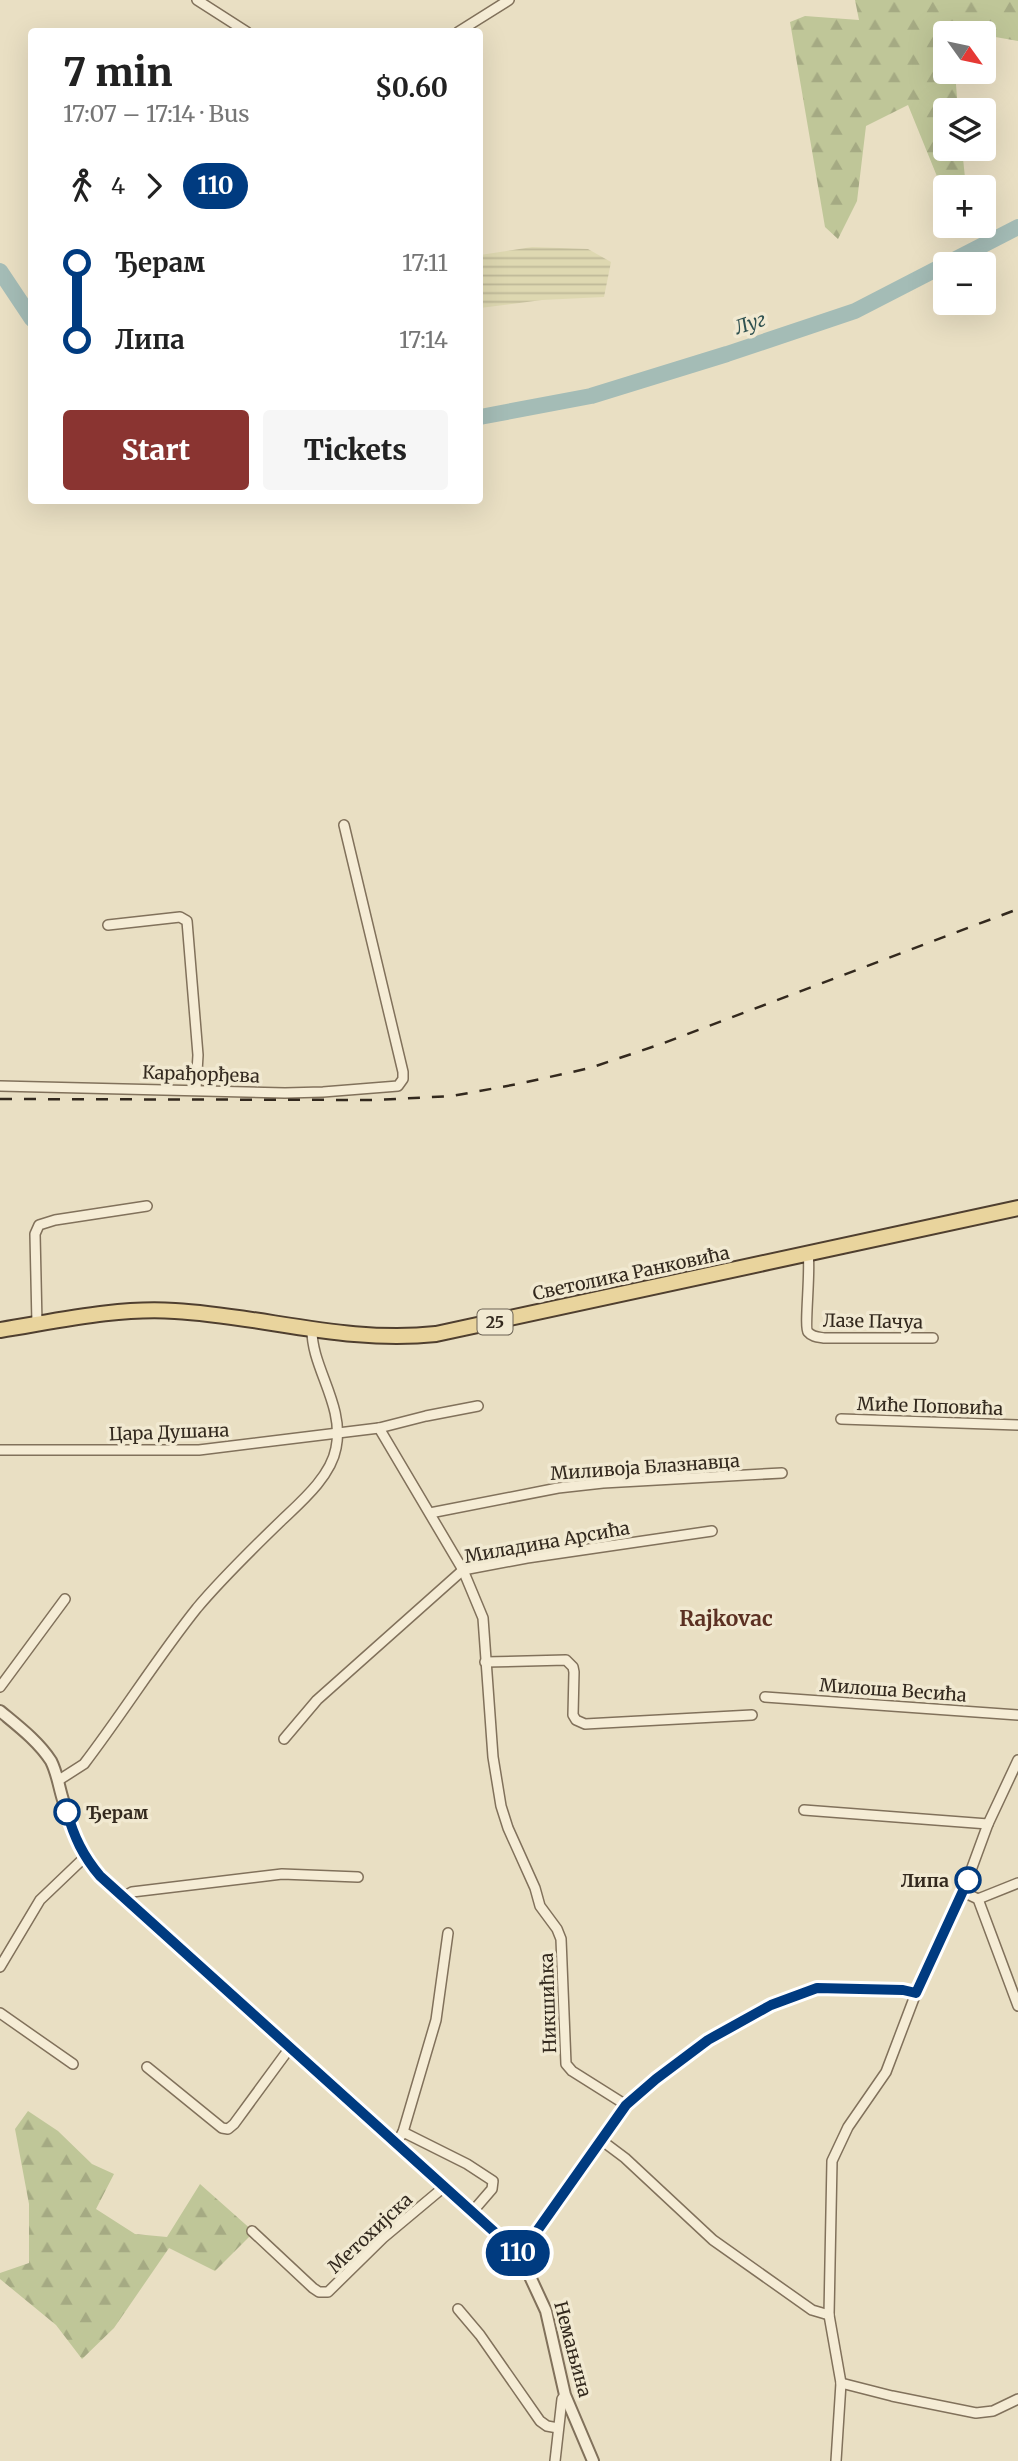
<!DOCTYPE html>
<meta charset="utf-8">
<style>
body{margin:0;font-family:Merriweather,serif;background:#f6f6f6;color:#222;height:100vh;display:flex;flex-direction:column;font-size:26px;white-space:nowrap}
*{box-sizing:border-box;margin:0}
p{font-size:23px;color:#767676}
.icon{flex:none;width:38px;height:38px;fill:none;stroke:currentColor;stroke-width:2;stroke-linecap:round;stroke-linejoin:round}
.map{position:relative;flex:1;overflow:hidden}
.panel{position:absolute;left:28px;top:28px;width:455px;height:476px;display:flex;flex-direction:column;background:#fff;border-radius:7px;box-shadow:0 7px 28px #0002}
.panel>*{flex:none}
.badge{padding:0 14px;border-radius:23px;font-size:24px;line-height:46px}
.needle{width:46px;rotate:123deg}
.controls{position:absolute;left:933px;top:21px;display:grid;gap:14px}
.controls a{display:grid;place-items:center;width:63px;height:63px;border-radius:7px;background:#fff;box-shadow:0 7px 28px #0002;font-size:35px}
.map>.badge{position:absolute;translate:-50% -50%;box-shadow:0 0 0 4px #fff}
.legs{display:flex;align-items:center;gap:10px;height:77px;padding:0 35px;font-size:23px}
.legs p{margin-inline-start:auto}
.summary{display:flex;align-items:center;justify-content:space-between;height:119px;padding:0 35px}
h1{font-size:38px;font-weight:800;line-height:52px}
.button{display:flex;gap:14px;margin-top:auto;padding:14px 35px}
.button a{flex:1;height:80px;border-radius:7px;background:#8a3431;color:#fff;font-size:28px;font-weight:800;line-height:80px;text-align:center}
.button a+a{background:#f6f6f6;color:#222}
ul{padding:0 35px;list-style:none}
li{display:flex;align-items:center;gap:24px;height:77px;font-size:26px}
li i{display:grid;place-items:center;width:10px;height:100%;margin:0 9px;background:currentColor}
li i::after{content:'';width:18px;height:18px;margin:-9px;border:5px solid;border-radius:50%;background:#fff}
li p{margin-inline-start:auto}
li:first-child i{background:linear-gradient(#0000 50%,currentColor 0)}
li:last-child i{background:linear-gradient(currentColor 50%,#0000 0)}
.map>svg:first-child{display:block}
.farmland{fill:url(#farmland-rules)}
.forest{fill:url(#forest-firs)}
.lines{fill:none;stroke-linecap:round;stroke-linejoin:round}
.river{stroke:#a4bcb6;stroke-width:16}
.minor-casing{stroke:#81715b;stroke-width:12}
.tertiary-casing{stroke:#81715b;stroke-width:14}
.primary-casing{stroke:#4f3f2f;stroke-width:18}
.minor{stroke:#f5ecd5;stroke-width:9}
.tertiary{stroke:#f5ecd5;stroke-width:10}
.primary{stroke:#e9d49d;stroke-width:14}
.rail{stroke:#33291e;stroke-width:2.5;stroke-dasharray:12 12;stroke-linecap:butt}
.line-1-casing{stroke:#fff;stroke-width:16}
.line-1{stroke:#003b80;stroke-width:10}
.stop-1-dot{fill:#fff;stroke:#003b80;stroke-width:3.5}
.labels{text-anchor:middle;dominant-baseline:central;stroke-width:7;stroke-linejoin:round;paint-order:stroke}
.shield{fill:#f1e9d1;stroke:#6c6354;stroke-width:2}
.shield-label{font-size:16px;font-weight:bold;fill:#33291e}
.street-label{font-size:18px;fill:#33291e;stroke:#f1e9d1}
.stop-label{font-size:18px;font-weight:bold;fill:#33291e;stroke:#f1e9d1;text-anchor:start}
.water-label{font-size:19px;font-style:italic;fill:#2f5150;stroke:#f1e9d1}
.quarter-label{font-size:21px;font-weight:bold;fill:#5b3022;stroke:#f1e9d1}
</style>
<div class="map">
<svg width="1018" height="2461" viewBox="0 0 1018 2461">
<defs>
<pattern id="farmland-rules" width="6" height="5" patternUnits="userSpaceOnUse" patternTransform="scale(1.75)"><rect width="6" height="5" fill="#ded8b1"/><path d="M0 2.5h6" fill="none" stroke="#bfb998"/></pattern>
<pattern id="forest-firs" width="22" height="20" patternUnits="userSpaceOnUse" patternTransform="scale(1.75)"><rect width="22" height="20" fill="#bfc698"/><path d="M5 1l3.5 6h-7zM16 11l3.5 6h-7z" fill="#a5aa83"/></pattern>
</defs>
<rect width="100%" height="100%" fill="#e9dfc3"/>
<!-- farmland -->
<polygon class="farmland" points="532,247 588,249 611,262 604,297 542,300 480,308 480,255"/>
<!-- forest -->
<g class="forest">
<polygon points="855,0 1018,0 1018,41 984,35 984,33 951,30 951,33 945,33 945,72 955,72 958,110 945,110 945,149 962,149 966,187 945,187 945,196 908,105 866,126 857,201 838,239 825,227 790,22 805,16 859,20"/>
<polygon points="28,2111 58,2131 92,2164 114,2174 96,2209 135,2234 167,2237 200,2184 254,2232 215,2271 169,2248 114,2328 82,2359 56,2325 0,2279 0,2273 29,2263 29,2204 15,2129"/>
</g>
<g class="lines">
<!-- river -->
<g class="river">
<polyline points="0,271 32,319"/>
<polyline points="480,417 591,396 727,354 855,311 1018,227"/>
</g>
<defs>
<g id="minor">
<polyline points="197,0 247,32"/>
<polyline points="458,32 509,0"/>
<polyline points="108,925 180,917 187,921 198,1055 196,1089"/>
<polyline points="0,1086 285,1093 323,1092 398,1086 403,1079 403,1072 344,825"/>
<path d="M808,1254C811,1269 804,1327 808,1332C812,1337 818,1337 824,1338H933"/>
<polyline points="37,1324 35,1234 39,1225 55,1220 147,1206"/>
<polyline points="841,1419 1018,1425"/>
<polyline points="379,1428 463,1570 483,1618 493,1757 501,1806 508,1828 535,1888 540,1906 557,1929 561,1939 566,2064 572,2071 626,2105"/>
<polyline points="0,1450 199,1450 379,1428 426,1416 478,1406"/>
<polyline points="430,1513 558,1488 603,1483 782,1473"/>
<polyline points="485,1662 566,1660 573,1667 574,1672 573,1715 576,1720 585,1724 752,1715"/>
<polyline points="0,1687 65,1599"/>
<polyline points="765,1697 1018,1715"/>
<polyline points="284,1739 317,1700 463,1570 527,1558 712,1531"/>
<path d="M59,1780L84,1764C123,1713 157,1658 197,1608C223,1577 253,1548 282,1520C302,1501 331,1476 336,1448C345,1405 311,1367 312,1329"/>
<polyline points="804,1810 988,1824"/>
<polyline points="963,1892 978,1899 1018,2006"/>
<polyline points="123,1897 132,1892 282,1874 358,1877"/>
<polyline points="978,1899 1018,1883"/>
<polyline points="0,1967 40,1900 85,1857"/>
<polyline points="0,2013 73,2064"/>
<polyline points="147,2067 222,2128 228,2129 234,2124 289,2049"/>
<polyline points="403,2132 467,2164 493,2181 492,2189 473,2211"/>
<polyline points="601,2140 625,2158 713,2240 812,2310 829,2315"/>
<polyline points="396,2144 403,2132 436,2020 448,1933"/>
<polyline points="252,2231 313,2288 319,2292 328,2292 383,2238 444,2187"/>
<polyline points="520,2255 626,2105 656,2079 708,2040 771,2005 817,1988 903,1990 916,1993"/>
<polyline points="458,2309 480,2335 540,2421 547,2426 558,2428"/>
<polyline points="841,2383 892,2396 976,2413 993,2411 1018,2399"/>
<polyline points="555,2461 562,2399 565,2395"/>
<polyline points="836,2461 841,2383 829,2315 832,2161 848,2127 886,2072 916,1993 963,1892 988,1824 1018,1760"/>
</g>
<path id="tertiary" d="M0,1711C18,1726 38,1741 51,1761C58,1775 59,1789 64,1803C72,1832 81,1854 101,1876L520,2255L546,2311L565,2395L593,2461"/>
<path id="primary" d="M0,1330C57,1321 117,1307 175,1311C263,1316 348,1344 436,1334L1018,1208"/>
</defs>
<!-- minor casing -->
<use href="#minor" class="minor-casing"/>
<!-- tertiary casing -->
<use href="#tertiary" class="tertiary-casing"/>
<!-- primary casing -->
<use href="#primary" class="primary-casing"/>
<!-- minor -->
<use href="#minor" class="minor"/>
<!-- tertiary -->
<use href="#tertiary" class="tertiary"/>
<!-- primary -->
<use href="#primary" class="primary"/>
<!-- rail -->
<polyline class="rail" points="0,1099 376,1100 452,1096 518,1084 590,1068 661,1044 1018,909"/>
</g>
<g class="lines">
<defs>
<path id="line-1" d="M67,1812C74,1837 83,1856 100,1876L520,2255L626,2105L656,2079L708,2040L771,2005L817,1988L903,1990L916,1993L968,1880"/>
</defs>
<!-- line-1 casing -->
<use href="#line-1" class="line-1-casing"/>
<!-- line-1 -->
<use href="#line-1" class="line-1"/>
</g>
<!-- markers -->
<g class="stop-1-dot">
<circle cx="67" cy="1812" r="12"/>
<circle cx="968" cy="1880" r="12"/>
</g>
<g class="labels">
<!-- shield labels -->
<rect class="shield" x="477.5" y="1309.5" width="35" height="25" rx="5"/>
<g class="shield-label">
<text x="495" y="1322">25</text>
</g>
<!-- street labels -->
<g class="street-label">
<text transform="translate(201 1074) rotate(2)">Карађорђева</text>
<text transform="translate(631 1273) rotate(-12)">Светолика Ранковића</text>
<text transform="translate(873 1321) rotate(1)">Лазе Пачуа</text>
<text transform="translate(930 1406) rotate(2)">Миће Поповића</text>
<text transform="translate(169 1432) rotate(-2)">Цара Душана</text>
<text transform="translate(645 1467) rotate(-4)">Миливоја Блазнавца</text>
<text transform="translate(547 1542) rotate(-10)">Миладина Арсића</text>
<text transform="translate(893 1690) rotate(4)">Милоша Весића</text>
<text transform="translate(548 2003) rotate(-92)">Никшићка</text>
<text transform="translate(370 2233) rotate(-43)">Метохијска</text>
<text transform="translate(573 2349) rotate(75)">Немањина</text>
</g>
<!-- stop labels -->
<g class="stop-label">
<text x="86" y="1812">Ђерам</text>
<text x="949" y="1880" text-anchor="end">Липа</text>
</g>
<!-- water labels -->
<g class="water-label">
<text transform="translate(750 323) rotate(-18)">Луг</text>
</g>
<!-- quarter labels -->
<g class="quarter-label">
<text x="726" y="1618">Rajkovac</text>
</g>
</g>
</svg>
<div class="controls">
<a><svg class="needle" viewBox="-14 -14 28 28"><path d="M0-13l5 13h-10z" fill="#e53935"/><path d="M0 13l5-13h-10z" fill="#767676"/></svg></a>
<a><svg class="icon" aria-label="layers" viewBox="0 0 24 24"><path d="M12 4l9 5-9 5-9-5zM3 14l9 5 9-5"/></svg></a>
<a>+</a>
<a>−</a>
</div>
<b class="badge" style="left:518px;top:2253px;background:#003b80;color:#fff">110</b>
<section class="panel">
<div class="summary"><div><h1>7 min</h1><p>17:07 – 17:14 · Bus</p></div><b>$0.60</b></div>
<div class="legs"><svg class="icon" aria-label="walk" viewBox="0 0 24 24"><circle cx="13" cy="4" r="2"/><path d="M13 8l-2 6 4 7M11 14l-3 7M7 12l3-4h3l4 4"/></svg>4<svg class="icon" aria-label="forward" viewBox="0 0 24 24"><path d="M9 5l7 7-7 7"/></svg><b class="badge" style="background:#003b80;color:#fff">110</b></div>
<ul>
<li><i style="color:#003b80"></i><b>Ђерам</b><p>17:11</p></li>
<li><i style="color:#003b80"></i><b>Липа</b><p>17:14</p></li>
</ul>
<div class="button"><a>Start</a><a>Tickets</a></div>
</section>
</div>
